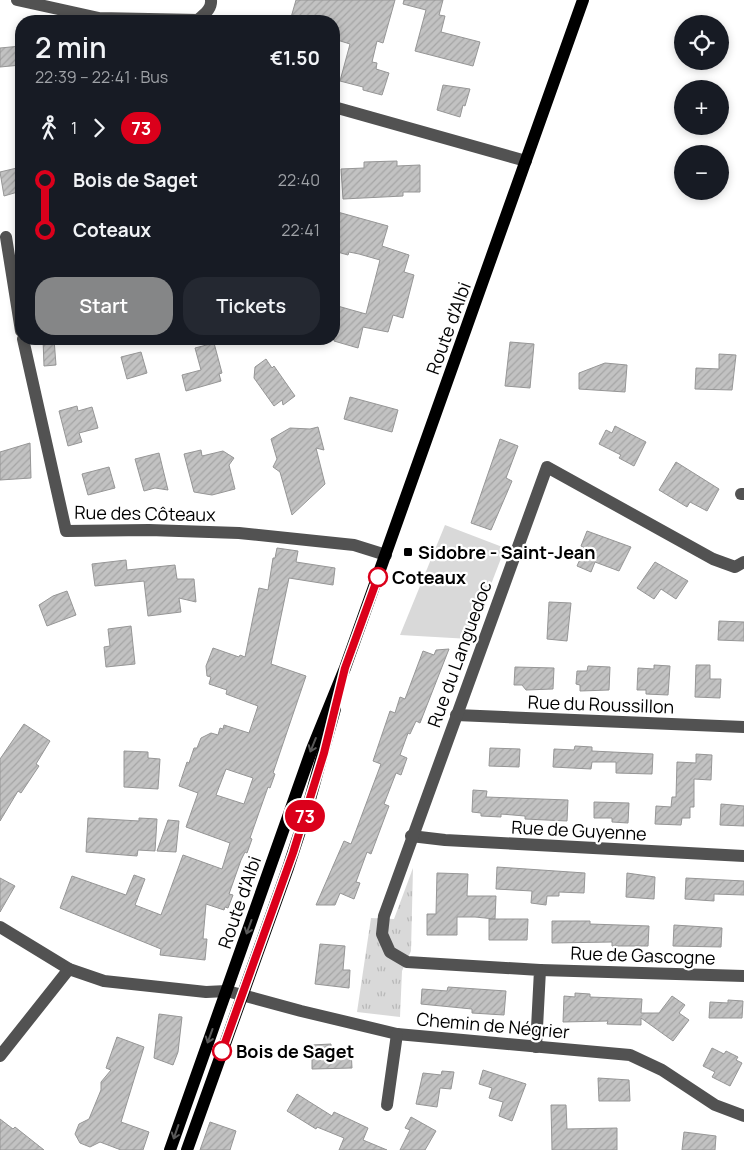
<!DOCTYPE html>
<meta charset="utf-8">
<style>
body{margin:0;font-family:Manrope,sans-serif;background:#242831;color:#f1f3f6;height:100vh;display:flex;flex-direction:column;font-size:19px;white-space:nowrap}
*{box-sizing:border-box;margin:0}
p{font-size:16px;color:#9ea1a6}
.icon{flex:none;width:28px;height:28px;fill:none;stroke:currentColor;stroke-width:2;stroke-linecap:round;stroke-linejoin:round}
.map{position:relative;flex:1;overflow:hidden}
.details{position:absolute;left:15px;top:15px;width:325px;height:330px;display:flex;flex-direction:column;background:#171b24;border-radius:20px;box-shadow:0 2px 8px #0003}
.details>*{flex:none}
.badge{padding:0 10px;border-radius:16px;font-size:18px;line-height:32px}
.buttons{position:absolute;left:674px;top:15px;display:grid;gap:10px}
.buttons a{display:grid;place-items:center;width:55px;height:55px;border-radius:50%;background:#171b24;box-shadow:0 2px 8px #0003;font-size:25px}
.map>.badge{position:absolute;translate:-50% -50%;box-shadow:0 0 0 2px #fff}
.legs{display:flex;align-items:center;gap:8px;height:55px;padding:0 20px;font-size:16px}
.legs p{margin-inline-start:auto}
.head{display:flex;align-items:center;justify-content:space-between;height:85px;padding:0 20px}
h1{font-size:28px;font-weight:600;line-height:38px}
.action{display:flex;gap:10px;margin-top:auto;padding:10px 20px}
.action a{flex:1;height:58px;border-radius:20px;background:#858687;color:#fff;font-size:20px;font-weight:600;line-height:58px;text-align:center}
.action a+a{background:#242831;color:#f1f3f6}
ul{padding:0 20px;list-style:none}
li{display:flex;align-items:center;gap:18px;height:50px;font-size:19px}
li i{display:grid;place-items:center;width:8px;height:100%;margin:0 6px;background:currentColor}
li i::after{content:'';width:12px;height:12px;margin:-6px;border:4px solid;border-radius:50%;background:#171b24}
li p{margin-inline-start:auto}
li:first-child i{background:linear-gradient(#0000 50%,currentColor 0)}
li:last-child i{background:linear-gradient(currentColor 50%,#0000 0)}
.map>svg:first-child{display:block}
.grass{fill:url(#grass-tufts)}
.green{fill:#d9d9d9}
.building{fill:url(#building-hatch);stroke:#969696;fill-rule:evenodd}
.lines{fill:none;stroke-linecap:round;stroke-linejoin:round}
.minor{stroke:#525252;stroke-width:12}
.major{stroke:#000;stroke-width:12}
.oneway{stroke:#595959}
.line-1-casing{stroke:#fff;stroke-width:11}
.line-1{stroke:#db001b;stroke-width:8}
.poi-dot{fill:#000;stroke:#fff;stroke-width:2}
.stop-1-dot{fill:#fff;stroke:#db001b;stroke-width:2.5}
.labels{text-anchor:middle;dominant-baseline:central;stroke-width:4.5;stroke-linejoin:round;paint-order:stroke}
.street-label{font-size:18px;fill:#000;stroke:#fff}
.poi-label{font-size:18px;font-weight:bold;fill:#000;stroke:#fff;text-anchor:start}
.stop-label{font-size:18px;font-weight:bold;fill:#000;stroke:#fff;text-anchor:start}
</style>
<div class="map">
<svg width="744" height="1150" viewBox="0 0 744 1150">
<defs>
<pattern id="grass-tufts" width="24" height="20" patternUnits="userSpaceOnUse" patternTransform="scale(1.25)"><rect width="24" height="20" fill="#d9d9d9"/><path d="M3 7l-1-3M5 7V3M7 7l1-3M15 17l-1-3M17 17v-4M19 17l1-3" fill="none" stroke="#b8b8b8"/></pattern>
<pattern id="building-hatch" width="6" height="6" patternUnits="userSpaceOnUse" patternTransform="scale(1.25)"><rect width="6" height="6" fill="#c2c2c2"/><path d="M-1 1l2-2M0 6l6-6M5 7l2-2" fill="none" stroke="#a5a5a5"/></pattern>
</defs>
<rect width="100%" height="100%" fill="#fff"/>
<!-- grass -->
<polygon class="grass" points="413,868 411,951 402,971 400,1017 357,1012 371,918 394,919"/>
<!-- green -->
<polygon class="green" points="445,525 505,548 470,639 400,635"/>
<!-- building -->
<g class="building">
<polygon points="296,0 395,0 383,43 377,41 372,62 377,63 376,69 389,73 382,95 363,90 363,87 340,81 350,44 334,39 334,21 290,21"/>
<polygon points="404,0 443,0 439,15 445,16 441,32 480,42 473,66 415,51 426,10 403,4"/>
<polygon points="21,46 21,65 0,67 0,48"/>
<polygon points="443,85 470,89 465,106 463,105 460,117 437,110"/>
<polygon points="397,161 397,166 420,165 420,192 403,192 403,196 343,199 341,169 364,168 364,162"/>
<polygon points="21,167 21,191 4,196 0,172"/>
<polygon points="334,211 388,226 382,246 409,255 404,272 414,275 403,318 393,315 388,332 363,327 358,348 334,341 334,305 366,314 380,260 359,254 349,252 348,255 334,251"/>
<polygon points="43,339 54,339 56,365 44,366"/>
<polygon points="510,342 534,344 530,388 505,386"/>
<polygon points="214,343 222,373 219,374 221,381 186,391 182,375 201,370 195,348"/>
<polygon points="141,352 147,373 127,379 121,357"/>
<polygon points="719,354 736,355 732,390 695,389 696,368 719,369"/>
<polygon points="266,359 272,368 274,366 295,396 283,405 282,400 274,406 254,378 255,367"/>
<polygon points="605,363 627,365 625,392 579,389 579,373"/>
<polygon points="350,397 398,410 392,432 344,419"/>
<polygon points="77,406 78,411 92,407 98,428 79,433 82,442 68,446 59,411"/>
<polygon points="615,426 646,442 634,466 619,458 621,455 599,444 606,430 612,433"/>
<polygon points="318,427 324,450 316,448 325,484 292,515 280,472 273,467 277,459 271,439 290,428 310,429"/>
<polygon points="500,439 518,446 506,478 512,481 491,530 471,523"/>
<polygon points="30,443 31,478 0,480 0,452"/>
<polygon points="201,450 202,456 223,451 234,458 229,465 235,489 212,495 194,492 184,454"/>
<polygon points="159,453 168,490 155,488 144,491 135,459"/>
<polygon points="676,462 719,489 707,511 690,502 687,507 659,490"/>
<polygon points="109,467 115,488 88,495 82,474"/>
<polygon points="587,531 631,547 619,571 595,562 591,572 577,566 585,548 581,546"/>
<path d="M277,548L298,551L296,562L335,568L333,585L289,578L271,664L306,676L273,773L275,774L270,788L268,787L250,838L252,839L247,853L245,852L241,860L229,894L233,895L228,908L225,907L224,910L206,904L203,939H207L205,960L160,955L161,949L60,908L72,876L126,895L134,875L145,879L135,905L161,915L183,855L222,869L230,843L186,827L198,793L179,786L187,762L189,763L194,748H197L201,738L211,733L218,735L220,728L223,729L224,725L249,733L258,706L226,694L227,690L209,684L211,677L207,676L206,666L213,648L239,657L240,655L245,657L259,588L268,590L273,558H275ZM226,769L253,778L244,804L216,795Z"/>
<polygon points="126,560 127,570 175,565 177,579 194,579 196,602 179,598 181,612 148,616 144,581 95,586 92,564"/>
<polygon points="655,562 688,581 676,599 661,589 654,599 637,588"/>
<polygon points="67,591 76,615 47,626 39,605 53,596"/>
<polygon points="549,602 571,603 567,641 547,639"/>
<polygon points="719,621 744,622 744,641 718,640"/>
<polygon points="131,626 135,664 106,667 104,647 110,646 108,629"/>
<polygon points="449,649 420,723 416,721 410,734 408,733 400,755 407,758 401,775 396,773 384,804 389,806 371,854 367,852 356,882 360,883 354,899 340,893 335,905 316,905 344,841 351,844 381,764 373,761 390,711 395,713 400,697 405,699 423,651 434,655 436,650"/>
<polygon points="654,665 670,666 668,695 646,694 646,690 637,690 638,668 654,669"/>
<polygon points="696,665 710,665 710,679 721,679 720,698 695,697"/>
<polygon points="588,666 610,667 609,690 580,691 580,685 576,684 577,671 587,671"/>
<polygon points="515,667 554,668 553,689 526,690 522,685 514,685"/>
<polygon points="24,724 50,741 36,764 39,766 21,793 18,791 0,821 0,759"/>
<polygon points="575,746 592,747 592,751 653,754 652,774 616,773 616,762 592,762 591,769 553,767 554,749 574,750"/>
<polygon points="490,748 520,749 519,767 489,766"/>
<polygon points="124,751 148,752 148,758 160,759 158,789 124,787"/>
<polygon points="696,754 712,755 711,780 694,779 694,807 690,807 690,818 682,818 681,825 655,824 656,806 671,807 672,797 676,797 677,762 696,763"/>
<polygon points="473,790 487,791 486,797 568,800 567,821 525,819 525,816 501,814 501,817 481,816 481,813 472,812"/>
<polygon points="594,802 629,803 628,823 612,822 612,818 594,818"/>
<polygon points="721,804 744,806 744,826 720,825"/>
<polygon points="88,818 139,821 139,818 157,819 155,851 138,850 137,856 86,852"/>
<polygon points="168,820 179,821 176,852 157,851"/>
<polygon points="497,867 585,873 584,893 559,892 559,896 547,896 546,905 531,903 532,891 496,889"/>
<polygon points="437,873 468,874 467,896 496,896 495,919 528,919 527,940 489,940 489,919 495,919 475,917 457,917 457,935 427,935 427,914 436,914"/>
<polygon points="627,873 655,877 654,899 626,897"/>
<polygon points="0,878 15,886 0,912"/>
<polygon points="686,878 744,881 744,895 714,894 714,901 685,899"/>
<polygon points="552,921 590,921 590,924 649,926 648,946 612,946 612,942 552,943"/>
<polygon points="674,925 722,928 721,947 673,946"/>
<polygon points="320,944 345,946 343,970 350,970 349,988 315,984"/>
<polygon points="448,987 506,991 504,1015 472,1013 472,1009 421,1004 422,989 447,991"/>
<polygon points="575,993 590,994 590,997 642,999 641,1013 659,1013 672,996 685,1005 679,1013 689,1020 673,1041 641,1018 641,1025 607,1024 608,1021 563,1022 564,996 575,997"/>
<polygon points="728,1000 743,1001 742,1018 709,1018 710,1002 728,1003"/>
<polygon points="159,1014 182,1017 178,1052 173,1065 154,1058"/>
<polygon points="117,1037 144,1047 121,1122 149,1132 143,1150 121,1150 100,1142 90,1147 80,1143 75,1134 79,1124 89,1119 101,1090 101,1082 111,1070 106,1068"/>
<polygon points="331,1044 331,1050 351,1050 352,1068 312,1069 312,1045"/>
<polygon points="712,1048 724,1054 726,1051 738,1057 736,1060 742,1063 730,1086 712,1077 715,1072 703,1066"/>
<polygon points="483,1070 526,1084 512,1121 499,1116 503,1102 489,1098 492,1088 479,1084"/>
<polygon points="442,1071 454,1072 451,1089 440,1088 437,1107 416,1104 423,1073 441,1075"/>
<polygon points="598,1078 629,1080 630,1101 599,1101"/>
<polygon points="297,1094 332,1116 334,1112 368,1128 363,1140 387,1150 339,1150 344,1138 317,1127 316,1129 287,1111"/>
<polygon points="551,1105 566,1105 567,1129 617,1128 617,1150 552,1150"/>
<polygon points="411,1117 436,1131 425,1150 400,1150 410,1130 405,1128"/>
<polygon points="0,1119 13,1129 15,1127 44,1150 0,1150"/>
<polygon points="210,1122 236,1131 230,1150 200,1150"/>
<polygon points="684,1132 716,1136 715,1150 682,1150"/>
</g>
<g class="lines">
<!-- minor -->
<g class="minor">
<path d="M17,0L99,18L198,20C204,14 212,9 211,0"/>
<polyline points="334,107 526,161"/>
<polyline points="6,237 21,331"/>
<polyline points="23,339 66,531 149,530 239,533 354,545 386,555"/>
<polyline points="741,494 744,494"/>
<polyline points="456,715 744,727"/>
<polyline points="411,836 445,840 744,856"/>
<polyline points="0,927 69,969 104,981 206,992 227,991 301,1011 397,1034 630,1055 662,1070 715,1105 744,1116"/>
<polyline points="540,970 744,976"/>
<polyline points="536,1047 540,970 407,962 390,952 382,934 384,916 547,467 713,559 735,567 744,562"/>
<polyline points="0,1056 69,969"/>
<polyline points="387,1105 397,1034"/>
</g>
<!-- major -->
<g class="major">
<polyline points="170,1150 312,749 345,668 583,0"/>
<polyline points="187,1150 288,868 307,810 335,709"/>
</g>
</g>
<!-- one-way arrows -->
<defs><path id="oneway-shaft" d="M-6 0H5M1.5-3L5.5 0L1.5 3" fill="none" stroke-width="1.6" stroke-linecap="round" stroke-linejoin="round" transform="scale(1.25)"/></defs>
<g class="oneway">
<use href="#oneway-shaft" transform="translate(313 745) rotate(112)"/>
<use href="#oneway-shaft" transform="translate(249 927) rotate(110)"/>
<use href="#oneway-shaft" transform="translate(210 1036) rotate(110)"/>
<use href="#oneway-shaft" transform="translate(176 1132) rotate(109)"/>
</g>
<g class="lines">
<defs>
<polyline id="line-1" points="222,1051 293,853 324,753 345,668 378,577"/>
</defs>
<!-- line-1 casing -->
<use href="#line-1" class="line-1-casing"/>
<!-- line-1 -->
<use href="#line-1" class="line-1"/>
</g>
<!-- markers -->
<rect class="poi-dot" x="403" y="547" width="10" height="10" rx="2.5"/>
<g class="stop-1-dot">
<circle cx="378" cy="577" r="9"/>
<circle cx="222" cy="1051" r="9"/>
</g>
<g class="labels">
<!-- street labels -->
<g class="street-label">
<text transform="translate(448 328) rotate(-70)">Route d'Albi</text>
<text transform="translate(145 513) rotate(1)">Rue des Côteaux</text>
<text transform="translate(459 654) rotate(-70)">Rue du Languedoc</text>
<text transform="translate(601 704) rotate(2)">Rue du Roussillon</text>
<text transform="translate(579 830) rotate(3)">Rue de Guyenne</text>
<text transform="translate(239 902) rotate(-71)">Route d'Albi</text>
<text transform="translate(643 955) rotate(2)">Rue de Gascogne</text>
<text transform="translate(493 1025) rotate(5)">Chemin de Négrier</text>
</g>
<!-- poi labels -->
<g class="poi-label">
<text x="418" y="552">Sidobre - Saint-Jean</text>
</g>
<!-- stop labels -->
<g class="stop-label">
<text x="392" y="577">Coteaux</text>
<text x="236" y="1051">Bois de Saget</text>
</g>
</g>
</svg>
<div class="buttons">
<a><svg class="icon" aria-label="locate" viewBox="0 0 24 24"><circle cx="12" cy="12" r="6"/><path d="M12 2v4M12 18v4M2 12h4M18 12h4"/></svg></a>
<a>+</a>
<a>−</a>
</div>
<b class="badge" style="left:305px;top:816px;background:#db001b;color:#fff">73</b>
<section class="details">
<div class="head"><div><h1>2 min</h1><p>22:39 – 22:41 · Bus</p></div><b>€1.50</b></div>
<div class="legs"><svg class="icon" aria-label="walk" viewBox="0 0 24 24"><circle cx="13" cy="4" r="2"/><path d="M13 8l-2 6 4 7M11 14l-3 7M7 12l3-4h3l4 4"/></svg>1<svg class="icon" aria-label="forward" viewBox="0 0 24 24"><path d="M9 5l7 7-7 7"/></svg><b class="badge" style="background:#db001b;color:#fff">73</b></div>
<ul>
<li><i style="color:#db001b"></i><b>Bois de Saget</b><p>22:40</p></li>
<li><i style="color:#db001b"></i><b>Coteaux</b><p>22:41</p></li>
</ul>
<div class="action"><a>Start</a><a>Tickets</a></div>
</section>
</div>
